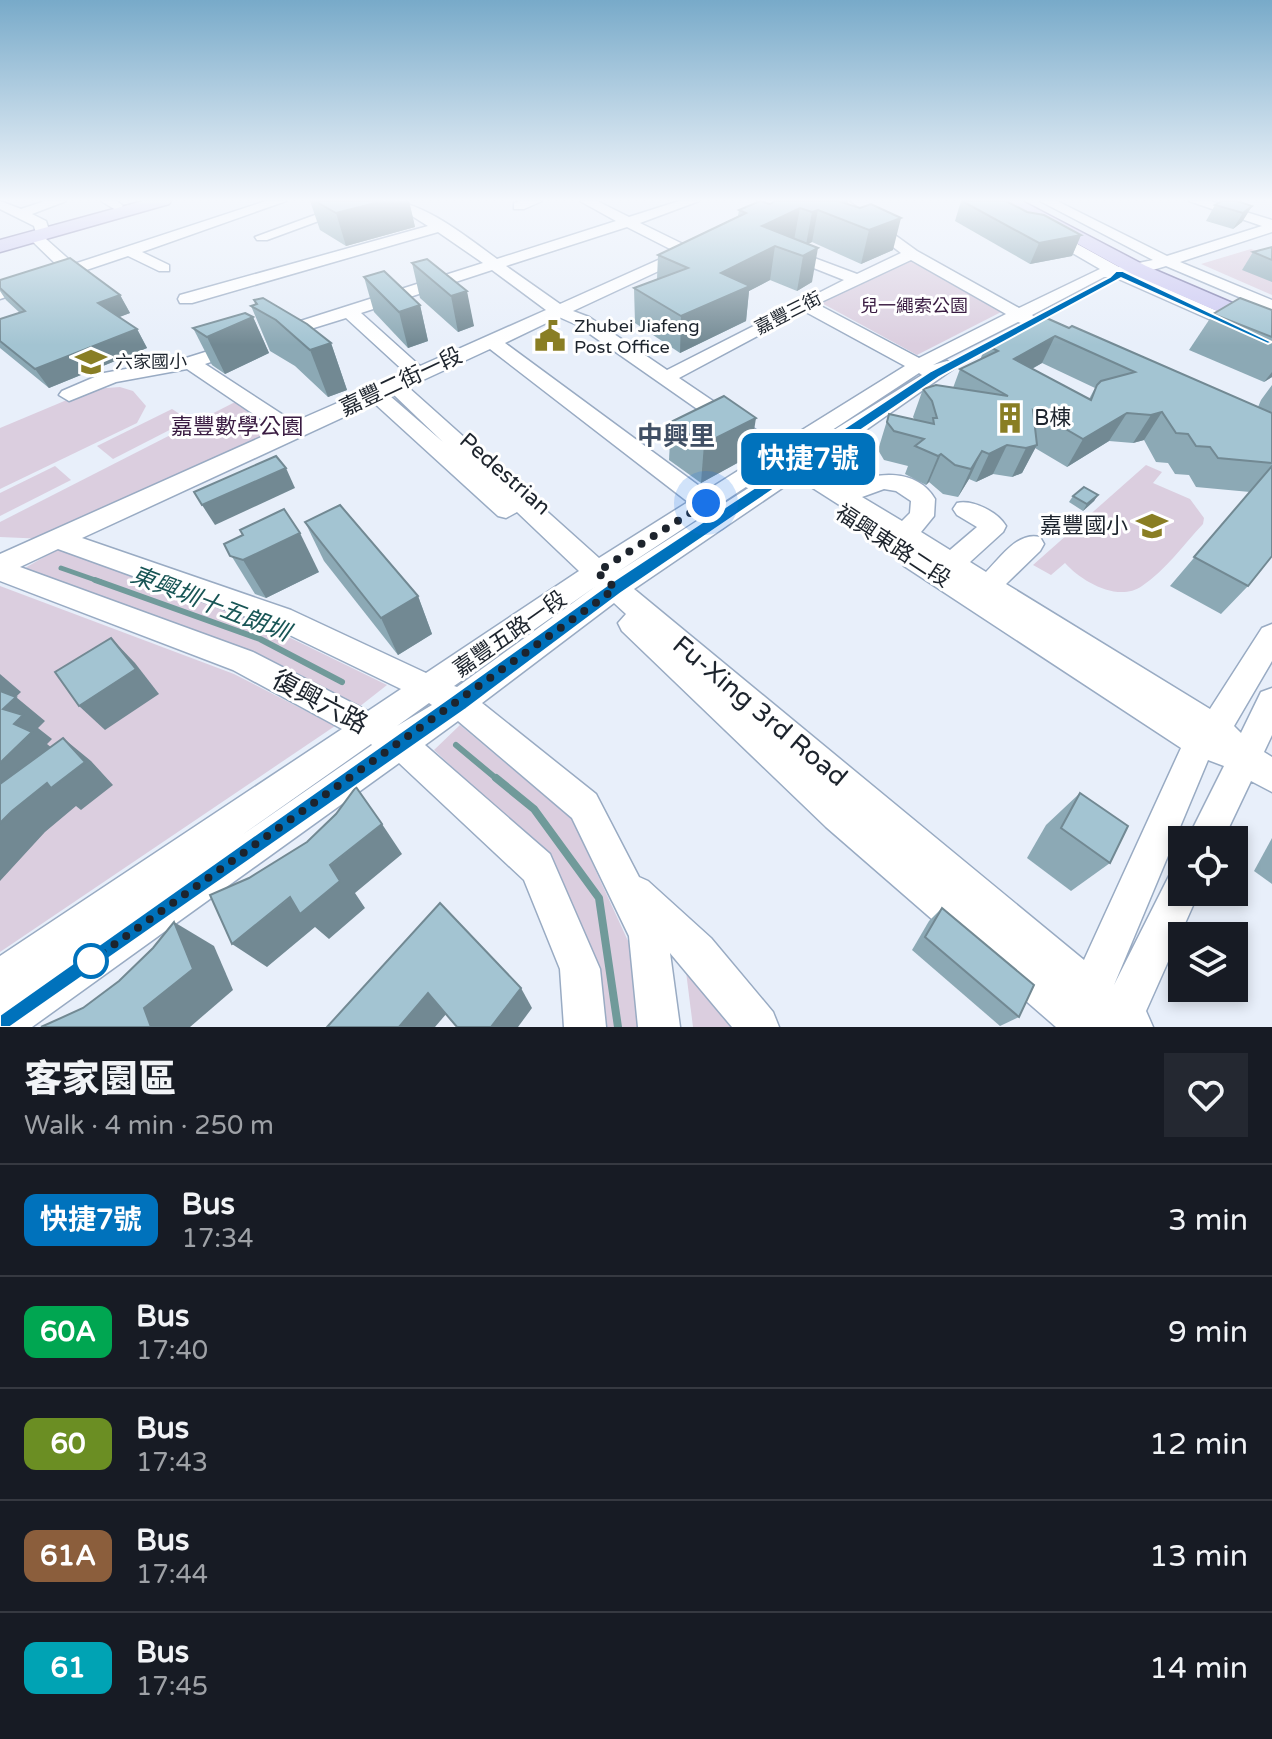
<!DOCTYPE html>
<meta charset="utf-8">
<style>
body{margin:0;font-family:"Varela Round","Noto Sans TC",sans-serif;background:#242831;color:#f1f3f6;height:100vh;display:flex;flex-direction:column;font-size:30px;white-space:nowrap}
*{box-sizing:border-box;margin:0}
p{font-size:26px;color:#9ea1a6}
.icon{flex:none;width:44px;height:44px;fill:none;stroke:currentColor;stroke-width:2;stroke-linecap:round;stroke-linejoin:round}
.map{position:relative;height:1027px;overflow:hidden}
.side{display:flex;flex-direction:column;background:#171b24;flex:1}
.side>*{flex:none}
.badge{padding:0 16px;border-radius:12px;font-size:28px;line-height:52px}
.tools{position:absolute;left:1168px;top:826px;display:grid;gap:16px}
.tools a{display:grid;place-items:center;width:80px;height:80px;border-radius:0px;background:#171b24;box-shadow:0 4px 12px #0003;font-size:40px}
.you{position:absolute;width:40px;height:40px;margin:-20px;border:6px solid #fff;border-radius:50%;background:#1a73e8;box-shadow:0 0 0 12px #1a73e833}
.map>.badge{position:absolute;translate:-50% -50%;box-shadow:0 0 0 4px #fff}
.round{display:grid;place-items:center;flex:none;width:84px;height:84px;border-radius:0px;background:#242831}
.summary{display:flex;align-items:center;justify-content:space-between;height:136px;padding:0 24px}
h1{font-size:38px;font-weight:800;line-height:60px}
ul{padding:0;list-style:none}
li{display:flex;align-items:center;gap:24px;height:112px;padding:0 24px;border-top:2px solid #363941}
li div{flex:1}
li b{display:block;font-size:30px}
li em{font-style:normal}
li .badge{min-width:88px;font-weight:700;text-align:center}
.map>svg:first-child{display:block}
.green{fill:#dbcedf}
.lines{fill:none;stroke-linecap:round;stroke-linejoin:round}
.stream-far2{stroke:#709a9a;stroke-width:5}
.stream-far1{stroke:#709a9a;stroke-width:6}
.stream{stroke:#709a9a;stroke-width:8}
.minor-casing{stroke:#99abc3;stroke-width:3}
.major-casing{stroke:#7978a8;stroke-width:3}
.minor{fill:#fff;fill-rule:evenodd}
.major{fill:#cdc9f2;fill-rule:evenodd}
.wall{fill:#8ca9b5;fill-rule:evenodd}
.shaded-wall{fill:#728993}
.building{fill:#a3c4d2;stroke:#728993;stroke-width:2;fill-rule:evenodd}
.line{fill:#0072bc;stroke:#fff;stroke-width:2}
.walk{stroke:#1d242d;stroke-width:8;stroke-dasharray:0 14.4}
.stop-dot{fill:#fff;stroke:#0072bc;stroke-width:4}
.labels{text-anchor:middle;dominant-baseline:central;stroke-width:6;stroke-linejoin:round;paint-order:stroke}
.far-park-label{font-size:18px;fill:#3a1c42;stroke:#fff}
.far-street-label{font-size:18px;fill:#1d242d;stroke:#fff}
.far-poi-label{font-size:18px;fill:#1d242d;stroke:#fff;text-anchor:start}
.street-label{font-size:22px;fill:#1d242d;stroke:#fff}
.poi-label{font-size:22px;fill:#1d242d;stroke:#fff;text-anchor:start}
.park-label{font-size:22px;fill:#3a1c42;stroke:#fff}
.water-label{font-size:24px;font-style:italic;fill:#185555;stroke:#fff}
.quarter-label{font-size:26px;font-weight:bold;fill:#404f64;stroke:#fff}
.near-street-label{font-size:26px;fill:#1d242d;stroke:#fff}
</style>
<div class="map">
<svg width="1272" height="1027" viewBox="0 0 1272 1027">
<rect width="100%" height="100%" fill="#e8effa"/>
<!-- green -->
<g class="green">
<polygon points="1251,249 1272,257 1272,295 1201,264"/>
<polygon points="916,259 1007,309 917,355 818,301"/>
<polygon points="120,387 133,391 146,406 137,423 0,489 0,428 93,389"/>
<polygon points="239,400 282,431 46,539 0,537 0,522"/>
<polygon points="172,409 189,420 113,459 97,446"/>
<path d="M1146,465L1162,472L1153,483L1190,499L1204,518L1203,524C1184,544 1165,571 1142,586C1118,603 1081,581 1065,563L1051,575L1033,565Z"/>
<polygon points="55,466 71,480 0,516 0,493"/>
<polygon points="68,543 268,627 387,685 359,707 243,648 25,568"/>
<polygon points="0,586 234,674 335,726 0,952"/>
<polygon points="460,725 572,819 634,954 642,1027 601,1027 550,858 434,750"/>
<polygon points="683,948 743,1027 693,1027"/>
</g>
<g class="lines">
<!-- stream-far2 -->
<polyline class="stream-far2" points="61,568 101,582"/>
<!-- stream-far1 -->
<g class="stream-far1">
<polyline points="95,580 260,639 342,682"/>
<polyline points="456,745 498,780"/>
</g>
<!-- stream -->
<polyline class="stream" points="496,778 534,809 599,898 618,1027"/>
<defs>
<g id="minor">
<polygon points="0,201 21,209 45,201 66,201 32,214 46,221 50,233 46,239 74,264 266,201 286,201 142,252 169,265 169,271 159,271 128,256 0,299 0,289 61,269 31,240 36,233 34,226 0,209"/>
<polygon points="101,201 117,201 123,206 116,210"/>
<polygon points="353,201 373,201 267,240 257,240 255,237"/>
<path d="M388,201C423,201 468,238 497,259L616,221L580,201H597L629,217L679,201H699L640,223L693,249V255L573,311L589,317L667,370L844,280L791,259V253H801L857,274L901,253L833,201H848L917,251L1019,308L1100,269L983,201H999L1119,267L1153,260L1040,201H1057L1167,256L1262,226L1189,201H1210L1272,220V232L1180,262L1272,300V311L1166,266L1136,275L1272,335V347L1114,277H1104L1032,315L1039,321L1036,325L1030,326L1018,322L933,365L947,361L956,367L813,467L845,486C874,472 916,467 935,499L934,516L921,532L950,550L977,527L957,515L953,509L957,503C972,499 998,512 1006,526L1003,532L970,562L986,572C1000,558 1018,531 1040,537L1044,544L1040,551L1006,584L1210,709L1262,628L1272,624V661L1234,726L1241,733L1261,692L1272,688V735L1264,752L1272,757V792L1251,781L1223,840H1187L1224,766L1208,760L1114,985L1169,876L1182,870V892H1199L1146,1011L1153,1027H1056L826,827L622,631L618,623L626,614L614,603L482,703L596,794L639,877L648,881L711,938L773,1012L779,1027H732L670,953L680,1027H638L629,936L572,818L458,721L425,745L550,854L600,969L606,1027H564L560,969L524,880L399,763L32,1027H0V956L342,729L233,670L0,581V554L277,430L187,369L116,382L69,401L59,395L62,391L104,373L186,358L237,342L243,343L246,347L243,351L205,364L294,422L406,373L346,318L275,340L266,335L269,331L483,263L438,232L192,303H180L178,299L180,295L428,226ZM627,227L676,252L560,304L506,266ZM911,260L1006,314L919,358L817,304ZM492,270L546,310L420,366L361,313ZM804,311L905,366L778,445L679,378ZM559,317L577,325L763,455L706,491L505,343ZM490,349L688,502L599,558L408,387ZM919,373L922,375L794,455ZM393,394L443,442L390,396ZM374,403L498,516L506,518L517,512L579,571L426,673L291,610L82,538ZM779,465L781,467L616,573ZM797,478L910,550L904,552L900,559L904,566L1181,748L1084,960L634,589ZM884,489L896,491L911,501L910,513L902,521L862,497ZM58,549L271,626L401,689L368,711L253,652L20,567ZM596,586L457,687L454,686ZM429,703L432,705L397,726ZM371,744L372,745L242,835Z"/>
<polygon points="521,201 542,201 524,209 514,209 514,203"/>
</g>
<g id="major">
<polygon points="143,201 171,201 169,204 0,252 0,240"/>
<polygon points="1001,201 1022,201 1146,266 1272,320 1272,335 1132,274"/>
</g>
</defs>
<!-- minor casing -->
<use href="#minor" class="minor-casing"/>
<!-- major casing -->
<use href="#major" class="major-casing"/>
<!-- minor -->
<use href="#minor" class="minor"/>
<!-- major -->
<use href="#major" class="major"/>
</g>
<!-- wall -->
<g class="wall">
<polygon points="310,201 409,201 415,227 346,246 320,230"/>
<polygon points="775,201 848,201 848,204 893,250 861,264 812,242 808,244 812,282 797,291 770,280 749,291 746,321 680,353 635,323 634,288 657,279 658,255 738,216 739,210 770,204"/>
<polygon points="961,201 1081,235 1072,256 1030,264 955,221"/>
<polygon points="1215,205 1252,206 1242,222 1233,229 1206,221"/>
<polygon points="1272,247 1272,282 1242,270 1253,252"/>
<polygon points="427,259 474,326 458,332 420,298 412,263"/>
<polygon points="364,277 420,305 428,341 408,348 374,312"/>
<polygon points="0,280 120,295 130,313 119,317 137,329 147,348 49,388 0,348 0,319 20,313 6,300 0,291"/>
<polygon points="254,300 331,343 347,390 328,397 295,366 270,351 251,306 255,304"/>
<polygon points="1272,310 1272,377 1264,382 1189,350 1213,314"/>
<path d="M1042,316L1258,407L1261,400L1272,385V556L1248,586L1221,614L1170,586L1250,492L1196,487L1189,475L1175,474L1168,463L1156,462L1144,440L1133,443L1109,441L1067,467L1035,448L1022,473L1012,477L993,474L976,482L969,479L958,497L943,494L929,482L926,485L905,474L908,466L884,460L878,450L889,414L915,420L913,417L923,389L953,388L960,369L980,360L986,345ZM1042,363L1095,388L1089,399L1032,369Z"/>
<polygon points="253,317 269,353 225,374 212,365 193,328"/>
<polygon points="671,422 750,456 701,483 669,460"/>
<polygon points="1098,495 1094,501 1083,511 1069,502 1073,496"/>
<polygon points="305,522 418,596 432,634 398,655 324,561"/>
<polygon points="224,544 319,572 266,598 255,594"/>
<polygon points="1080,793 1110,863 1071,891 1027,858 1046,825"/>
<polygon points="1272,838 1272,884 1254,871"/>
<polygon points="942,908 1019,1017 1000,1026 912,950 929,921"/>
</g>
<!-- shaded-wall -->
<g class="shaded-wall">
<polygon points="383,201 409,201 415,227 346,246 336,213"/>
<polygon points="1252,206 1242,222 1233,229 1243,213"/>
<polygon points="800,208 794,240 775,246 770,280 749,291 746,321 680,353 681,316 762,226"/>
<polygon points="818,210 812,242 806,245 812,212"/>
<polygon points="901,218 893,250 861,264 869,230"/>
<polygon points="1081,235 1072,256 1030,264 1039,243"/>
<polygon points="818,248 812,282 797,291 803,256"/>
<polygon points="467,291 474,326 458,332 451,296"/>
<polygon points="120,295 130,313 109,321 98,303"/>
<polygon points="420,305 428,341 408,348 399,312"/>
<polygon points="253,317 269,353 225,374 207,337"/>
<polygon points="137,329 147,348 49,388 35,369"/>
<polygon points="1055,336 1042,363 1001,386 1014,359"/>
<polygon points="331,343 347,390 328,397 310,350"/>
<polygon points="1272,372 1272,377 1264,382"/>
<polygon points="1162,412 1144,440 1133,443 1151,415"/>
<polygon points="1127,413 1109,441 1067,467 1083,439"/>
<polygon points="756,418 750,456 701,483 704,444"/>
<polygon points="1007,445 993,474 976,482 989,454"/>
<polygon points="1037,445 1022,473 1012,477 1026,448"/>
<polygon points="982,451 969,479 958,497 971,469"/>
<polygon points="941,454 929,482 926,485 938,456"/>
<polygon points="286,468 295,488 215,525 202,505"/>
<polygon points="1098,495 1094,501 1083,511 1087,504"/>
<polygon points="300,533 319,572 266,598 243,560"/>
<polygon points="418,596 432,634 398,655 381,618"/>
<polygon points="111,638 135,663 159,694 105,730 79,706"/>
<polygon points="0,674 21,692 0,712"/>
<polygon points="16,697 45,721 38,728 52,739 47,744 62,756 63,738 91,761 113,785 81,810 76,806 45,832 0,881 0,763 14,724 3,709"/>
<polygon points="382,824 402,854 355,893 365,908 329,939 315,927 267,967 232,944"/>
<polygon points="174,922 214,946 233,990 190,1027 151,1027 144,1008"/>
<polygon points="521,988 532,1008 518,1027 491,1027"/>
<polygon points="428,993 447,1013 435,1027 399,1027"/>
</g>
<!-- building -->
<g class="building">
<polygon points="315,201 383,201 336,213"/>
<polygon points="760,201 770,204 775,201 838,201 860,208 871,204 901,218 869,230 818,210 812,212 800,208 762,226 818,248 803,256 775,246 721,273 750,286 681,316 634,288 688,268 658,255 746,213 739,210"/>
<polygon points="962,201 1006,201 1027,212 1044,215 1081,235 1039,243"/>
<polygon points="1222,201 1237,201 1252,206 1243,213 1215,205"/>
<polygon points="1272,247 1272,260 1253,252"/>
<polygon points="70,258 120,295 98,303 137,329 35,369 0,341 0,319 25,311 0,288 0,280"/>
<polygon points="427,259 467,291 451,296 412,263"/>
<polygon points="384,271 420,305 399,312 364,277"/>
<polygon points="263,298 307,324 331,343 310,350 276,320 251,306 257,304 254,300"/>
<polygon points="1240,298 1272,310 1272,337 1213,314"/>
<polygon points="245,313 253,317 207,337 193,328"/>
<path d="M1042,316L1069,328L1072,326L1272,413V463L1218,458L1210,447L1196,446L1188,434L1176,433L1162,412L1151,415L1127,413L1083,439L1033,410L1037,445L1026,448L1007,445L989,454L982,451L971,469L955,465L941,454L938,456L915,446L924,439L894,431L887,422L889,414L934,424L933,418H937L932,401L923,389L936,385L1008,396L960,369L998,351L986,345ZM1055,336L1135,372L1101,381L1097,385L1091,400L1014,359Z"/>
<polygon points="724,396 756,418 704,444 671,422"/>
<polygon points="276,456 286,468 202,505 194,492"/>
<polygon points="1272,466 1272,556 1248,586 1194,557"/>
<polygon points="1084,487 1098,495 1087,504 1073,496"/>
<polygon points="340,505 418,596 381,618 305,522"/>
<polygon points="284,509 300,533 243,560 230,556 224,544 243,535 240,530"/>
<polygon points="111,638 136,669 79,706 55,672"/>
<polygon points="0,691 16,697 3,709 23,715 14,724 32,732 0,763"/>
<polygon points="63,738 85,762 51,788 47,783 12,811 0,823 0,784"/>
<polygon points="356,787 382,824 330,865 340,881 300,914 290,897 232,944 210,895 249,878 307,842 336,814"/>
<polygon points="1080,793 1128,826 1110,863 1061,828"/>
<polygon points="440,903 521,988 491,1027 457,1027 428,993 399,1027 327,1027"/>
<polygon points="942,908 1034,985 1019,1017 925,937"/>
<polygon points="174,922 193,969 144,1008 151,1027 41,1027 83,1008 119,981 153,948"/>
</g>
<!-- sky -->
<linearGradient id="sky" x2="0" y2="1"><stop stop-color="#78aac9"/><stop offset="0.58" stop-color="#f5f8fd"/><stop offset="1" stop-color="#f5f8fd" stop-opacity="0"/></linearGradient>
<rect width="1272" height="345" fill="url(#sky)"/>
<!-- line -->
<polygon class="line" points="1116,271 1123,271 1272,342 1268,344 1121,278 939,377 621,593 466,709 10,1027 0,1027 0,1015 452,696 609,584 931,371 1110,277"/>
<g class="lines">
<!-- walk -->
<polyline class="walk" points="91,961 604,597 615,588 597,572 706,503"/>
</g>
<!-- icons -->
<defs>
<symbol id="civic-bare" viewBox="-9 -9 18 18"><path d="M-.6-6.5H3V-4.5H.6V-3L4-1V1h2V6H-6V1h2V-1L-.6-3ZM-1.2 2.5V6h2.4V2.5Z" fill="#897e24" stroke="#fff" stroke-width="2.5" paint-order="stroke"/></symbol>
<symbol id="school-bare" viewBox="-9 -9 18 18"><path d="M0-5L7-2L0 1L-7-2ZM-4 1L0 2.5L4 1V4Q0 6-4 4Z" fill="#897e24" stroke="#fff" stroke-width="2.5" paint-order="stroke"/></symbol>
<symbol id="building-bare" viewBox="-9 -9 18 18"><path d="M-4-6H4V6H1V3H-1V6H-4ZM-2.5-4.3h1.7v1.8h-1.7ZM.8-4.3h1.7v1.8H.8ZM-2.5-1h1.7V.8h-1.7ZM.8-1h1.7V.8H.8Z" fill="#897e24" stroke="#fff" stroke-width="2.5" paint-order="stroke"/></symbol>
</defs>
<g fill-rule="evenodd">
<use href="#civic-bare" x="528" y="314" width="44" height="44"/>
<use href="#school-bare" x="69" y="340" width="44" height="44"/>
<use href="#building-bare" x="988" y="396" width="44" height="44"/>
<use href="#school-bare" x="1130" y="504" width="44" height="44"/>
</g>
<!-- markers -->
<circle class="stop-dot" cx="91" cy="961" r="16"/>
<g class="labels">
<!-- far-park labels -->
<g class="far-park-label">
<text x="914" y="306">兒一繩索公園</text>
</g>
<!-- far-street labels -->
<g class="far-street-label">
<text transform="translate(788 313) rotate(-27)">嘉豐三街</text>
</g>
<!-- far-poi labels -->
<g class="far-poi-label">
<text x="574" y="326">Zhubei Jiafeng<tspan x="574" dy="21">Post Office</tspan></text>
<text x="115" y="362">六家國小</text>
</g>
<!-- street labels -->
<g class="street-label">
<text transform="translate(401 382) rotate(-25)">嘉豐二街一段</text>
<text transform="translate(505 474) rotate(41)">Pedestrian</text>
<text transform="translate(893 546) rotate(33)">福興東路二段</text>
<text transform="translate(510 634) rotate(-35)">嘉豐五路一段</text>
</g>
<!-- poi labels -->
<g class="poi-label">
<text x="1034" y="418">B棟</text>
<text x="1128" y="526" text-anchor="end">嘉豐國小</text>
</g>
<!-- park labels -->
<g class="park-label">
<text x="237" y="427">嘉豐數學公園</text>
</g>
<!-- water labels -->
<g class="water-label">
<text transform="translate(210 604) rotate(21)">東興圳十五朗圳</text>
</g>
<!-- quarter labels -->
<g class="quarter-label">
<text x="676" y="436">中興里</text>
</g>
<!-- near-street labels -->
<g class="near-street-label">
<text transform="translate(320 702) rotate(28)">復興六路</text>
<text transform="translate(760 711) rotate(40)">Fu-Xing 3rd Road</text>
</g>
</g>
</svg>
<div class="tools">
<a><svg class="icon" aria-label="locate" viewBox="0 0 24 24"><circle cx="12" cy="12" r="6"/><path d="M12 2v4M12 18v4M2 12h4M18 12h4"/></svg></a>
<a><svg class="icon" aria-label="layers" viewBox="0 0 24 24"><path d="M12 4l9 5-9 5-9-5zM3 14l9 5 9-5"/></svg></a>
</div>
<div class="you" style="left:706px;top:503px"></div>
<b class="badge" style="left:808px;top:459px;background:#0072bc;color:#fff">快捷7號</b>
</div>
<section class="side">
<div class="summary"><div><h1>客家園區</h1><p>Walk · 4 min · 250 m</p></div><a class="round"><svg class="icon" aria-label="heart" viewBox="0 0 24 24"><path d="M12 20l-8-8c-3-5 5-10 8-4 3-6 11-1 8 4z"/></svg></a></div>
<ul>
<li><span class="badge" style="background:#0072bc;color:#fff">快捷7號</span><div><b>Bus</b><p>17:34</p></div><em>3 min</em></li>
<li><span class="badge" style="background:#00a651;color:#fff">60A</span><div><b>Bus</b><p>17:40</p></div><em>9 min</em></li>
<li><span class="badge" style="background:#6b8e23;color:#fff">60</span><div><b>Bus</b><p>17:43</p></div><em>12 min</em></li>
<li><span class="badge" style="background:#8b5e3c;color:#fff">61A</span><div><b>Bus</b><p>17:44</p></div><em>13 min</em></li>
<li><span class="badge" style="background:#00a3b4;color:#fff">61</span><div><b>Bus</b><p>17:45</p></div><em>14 min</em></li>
</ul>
</section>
